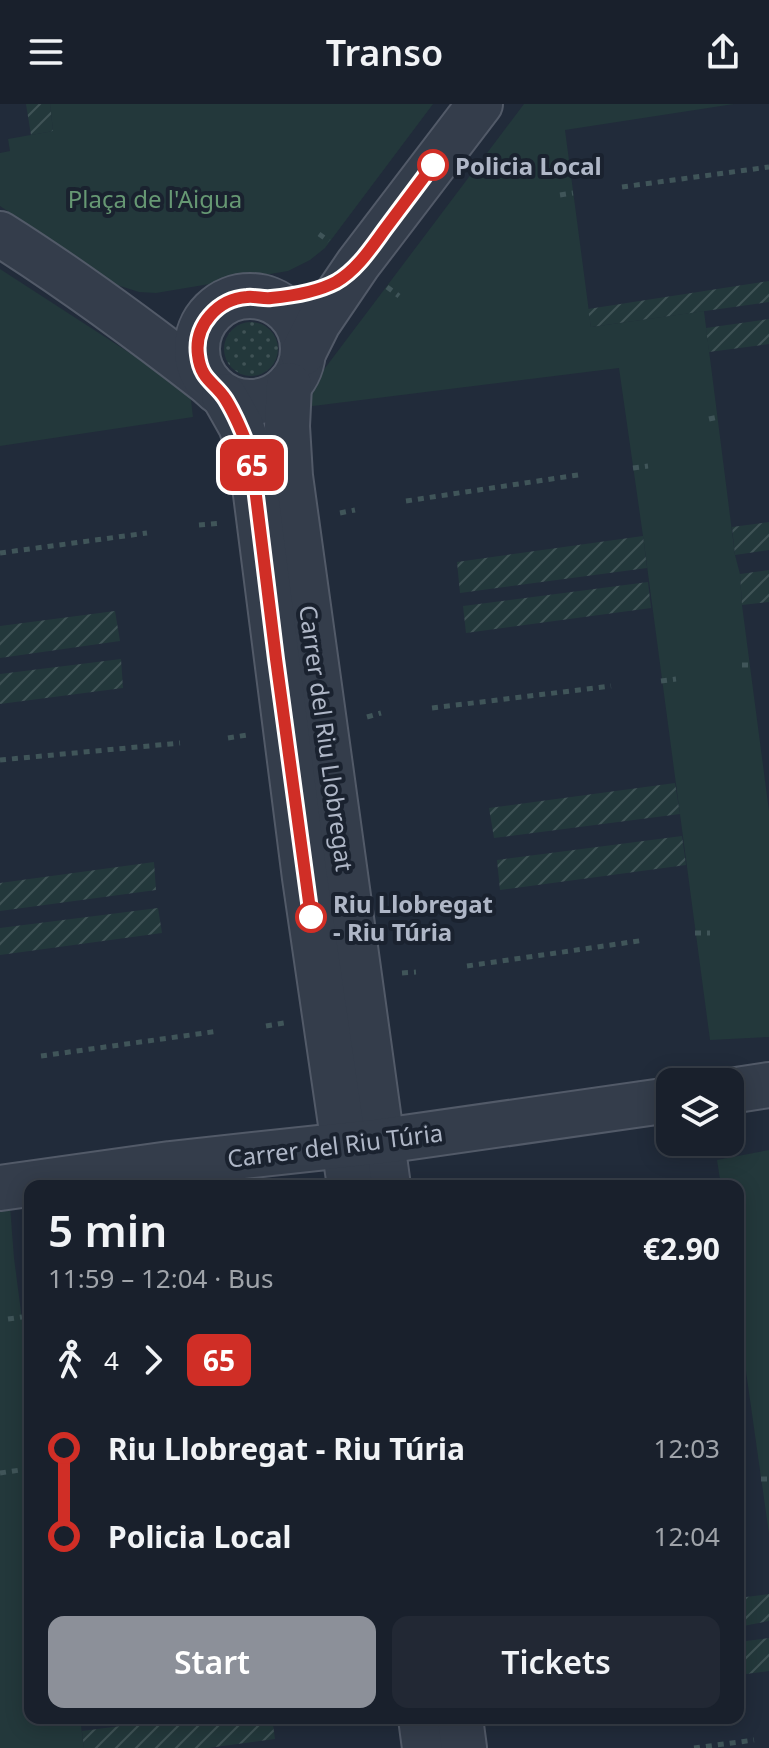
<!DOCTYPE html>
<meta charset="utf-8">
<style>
body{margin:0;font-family:"Noto Sans",sans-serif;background:#222834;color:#f1f3f6;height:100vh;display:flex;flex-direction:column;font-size:30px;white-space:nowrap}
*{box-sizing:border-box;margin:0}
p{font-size:26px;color:#9fa3a9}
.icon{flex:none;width:44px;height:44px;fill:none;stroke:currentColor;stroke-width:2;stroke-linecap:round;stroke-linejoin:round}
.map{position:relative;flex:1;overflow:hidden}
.sheet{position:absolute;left:24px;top:1076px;width:720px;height:544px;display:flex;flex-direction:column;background:#19202c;border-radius:16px;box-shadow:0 4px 20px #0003,0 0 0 2px #373e48}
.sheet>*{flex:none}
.badge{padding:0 16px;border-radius:12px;font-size:28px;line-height:52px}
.fabs{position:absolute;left:656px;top:964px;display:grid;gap:16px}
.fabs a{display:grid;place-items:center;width:88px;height:88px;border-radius:16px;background:#19202c;box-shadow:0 4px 20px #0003,0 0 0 2px #373e48;font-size:40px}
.map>.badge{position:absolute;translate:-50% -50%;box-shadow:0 0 0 4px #fff}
.legs{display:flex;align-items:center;gap:12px;height:88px;padding:0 24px;font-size:26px}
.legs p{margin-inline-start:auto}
.headline{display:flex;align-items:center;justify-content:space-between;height:136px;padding:0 24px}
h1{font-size:44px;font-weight:600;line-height:60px}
.button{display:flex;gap:16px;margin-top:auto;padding:16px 24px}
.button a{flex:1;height:92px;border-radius:16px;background:#8c9099;color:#fff;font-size:32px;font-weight:600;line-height:92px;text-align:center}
.button a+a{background:#222834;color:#f1f3f6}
ul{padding:0 24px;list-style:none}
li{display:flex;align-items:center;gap:28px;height:88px;font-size:30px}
li i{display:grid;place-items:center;width:12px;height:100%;margin:0 10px;background:currentColor}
li i::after{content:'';width:20px;height:20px;margin:-10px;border:6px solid;border-radius:50%;background:#19202c}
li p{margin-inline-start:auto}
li:first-child i{background:linear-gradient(#0000 50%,currentColor 0)}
li:last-child i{background:linear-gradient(currentColor 50%,#0000 0)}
header{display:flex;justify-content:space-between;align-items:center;height:104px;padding:0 24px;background:#19202c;font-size:36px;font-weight:600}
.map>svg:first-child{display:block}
.grass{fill:url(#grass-dots)}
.park{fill:#23383b}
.garden{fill:url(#garden-furrows)}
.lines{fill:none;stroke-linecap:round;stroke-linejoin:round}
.minor-casing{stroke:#525a68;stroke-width:48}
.path{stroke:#405559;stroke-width:5;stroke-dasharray:6 6;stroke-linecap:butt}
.minor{stroke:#343d4b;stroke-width:44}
.line-1-casing{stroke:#fff;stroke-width:18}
.line-1{stroke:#d02e26;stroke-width:12}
.stop-1-dot{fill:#fff;stroke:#d02e26;stroke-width:4}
.labels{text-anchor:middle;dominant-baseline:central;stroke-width:8;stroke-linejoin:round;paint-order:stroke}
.stop-label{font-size:24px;font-weight:bold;fill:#afb7c7;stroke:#1a222f;text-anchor:start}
.park-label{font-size:24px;fill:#669873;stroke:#1a222f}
.street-label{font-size:24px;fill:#afb7c7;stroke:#1a222f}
</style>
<header><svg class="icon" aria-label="menu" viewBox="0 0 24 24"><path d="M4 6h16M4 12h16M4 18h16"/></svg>Transo<svg class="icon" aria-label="share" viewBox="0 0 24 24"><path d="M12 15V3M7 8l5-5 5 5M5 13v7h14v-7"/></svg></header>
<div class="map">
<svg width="769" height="1644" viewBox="0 0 769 1644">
<defs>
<pattern id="grass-dots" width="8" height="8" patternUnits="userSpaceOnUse" patternTransform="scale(2)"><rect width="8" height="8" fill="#23383b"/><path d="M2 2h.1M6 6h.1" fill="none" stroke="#405356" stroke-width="1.8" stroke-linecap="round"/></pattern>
<pattern id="garden-furrows" width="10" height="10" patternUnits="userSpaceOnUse" patternTransform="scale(2)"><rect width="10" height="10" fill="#23383b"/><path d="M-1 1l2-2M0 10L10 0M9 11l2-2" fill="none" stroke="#405356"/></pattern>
</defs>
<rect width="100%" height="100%" fill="#212b3a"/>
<!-- grass -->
<circle class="grass" cx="251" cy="245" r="27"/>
<!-- park -->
<g class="park">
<polygon points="50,0 433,0 325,144 310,156 288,167 156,189 139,188 117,181 0,102 0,49 10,47 8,35 53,27"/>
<polygon points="524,0 734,0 565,26 591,223 704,207 735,451 740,470 742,501 769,707 769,933 710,936 643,432 619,264 305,303 304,292"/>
<polygon points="0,165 190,288 193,313 0,342"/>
<polygon points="769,1046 769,1430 738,1211 738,1082 721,1082 717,1056"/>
<polygon points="10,1102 14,1154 30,1276 30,1614 80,1614 84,1644 0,1644 0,1103"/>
</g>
<!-- garden -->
<g class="garden">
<polygon points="26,0 50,0 53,27 31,31"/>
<polygon points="769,177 769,198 591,223 588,205"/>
<polygon points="769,215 769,240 709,248 706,224"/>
<polygon points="769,418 769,446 735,451 732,423"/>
<polygon points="643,432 647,464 460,489 457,458"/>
<polygon points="769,466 769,498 742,501 740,470"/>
<polygon points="648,478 651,504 466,529 463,502"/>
<polygon points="115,507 120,537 0,554 0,522"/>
<polygon points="121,555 123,584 0,600 0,570"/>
<polygon points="675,679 680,710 494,734 489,704"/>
<polygon points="682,732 686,761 500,786 497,756"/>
<polygon points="154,758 156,786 0,807 0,779"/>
<polygon points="158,804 162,829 0,851 0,824"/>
<polygon points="769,1490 769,1517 738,1523 738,1494"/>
<polygon points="769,1534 769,1567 738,1571 738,1538"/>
<polygon points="183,1614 272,1614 275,1635 208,1644 84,1644 82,1627"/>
</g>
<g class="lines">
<defs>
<g id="minor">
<path d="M0,130C73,176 142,227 210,280"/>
<circle cx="250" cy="245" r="53"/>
<polyline points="303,249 318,219 358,160 480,0"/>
<polyline points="289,281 287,322 290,372 388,1082"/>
<polyline points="224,292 241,322 251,351 305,774 350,1082"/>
<polyline points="730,987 769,981"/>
<polyline points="0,1084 170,1060 383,1037 670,996"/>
<polyline points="421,1614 425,1644"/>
<polyline points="460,1614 464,1644"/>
</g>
</defs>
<!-- minor casing -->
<use href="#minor" class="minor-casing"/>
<!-- path -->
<g class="path">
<polyline points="622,83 769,63"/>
<polyline points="560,91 573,89"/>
<polyline points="319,130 329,137"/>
<polyline points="387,183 399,192"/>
<polyline points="709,315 718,313"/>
<polyline points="633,364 648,362"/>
<polyline points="406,397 584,370"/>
<polyline points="340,409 355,406"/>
<polyline points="199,421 222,419"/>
<polyline points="0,449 147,429"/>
<polyline points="742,561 750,561"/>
<polyline points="661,577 676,575"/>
<polyline points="432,604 611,582"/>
<polyline points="367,613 381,609"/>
<polyline points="228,634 247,631"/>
<polyline points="0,656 180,639"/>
<polyline points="695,829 710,829"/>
<polyline points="467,862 645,836"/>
<polyline points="402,869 416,868"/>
<polyline points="266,922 289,918"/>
<polyline points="41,952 219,927"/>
<polyline points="738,1120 747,1120"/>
<polyline points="8,1215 22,1213"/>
<polyline points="0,1369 27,1365"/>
<polyline points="761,1375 769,1375"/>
<polyline points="694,1644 754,1636"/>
</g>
<!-- minor -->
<use href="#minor" class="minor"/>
</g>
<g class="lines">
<defs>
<path id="line-1" d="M311,813L276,555L251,351C244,332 237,314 226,296C215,278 201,277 198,251C194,221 218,195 247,193C255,192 263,195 271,194C292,192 317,188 336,178C357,166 371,144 385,125C401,104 417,82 433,61"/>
</defs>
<!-- line-1 casing -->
<use href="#line-1" class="line-1-casing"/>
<!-- line-1 -->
<use href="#line-1" class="line-1"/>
</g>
<!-- markers -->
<g class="stop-1-dot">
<circle cx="433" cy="61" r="14"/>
<circle cx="311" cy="813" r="14"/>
</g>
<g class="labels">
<!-- stop labels -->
<g class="stop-label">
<text x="455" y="61">Policia Local</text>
<text x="333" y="799">Riu Llobregat<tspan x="333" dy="28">- Riu Túria</tspan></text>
</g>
<!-- park labels -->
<g class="park-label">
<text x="155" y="94">Plaça de l'Aigua</text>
</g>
<!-- street labels -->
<g class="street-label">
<text transform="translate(327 634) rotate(82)">Carrer del Riu Llobregat</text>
<text transform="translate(335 1041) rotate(-7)">Carrer del Riu Túria</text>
</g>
</g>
</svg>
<div class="fabs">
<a><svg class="icon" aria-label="layers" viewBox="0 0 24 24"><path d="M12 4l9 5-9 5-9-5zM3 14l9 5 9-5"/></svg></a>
</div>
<b class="badge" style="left:252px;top:361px;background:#d02e26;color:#fff">65</b>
<section class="sheet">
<div class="headline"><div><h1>5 min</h1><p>11:59 – 12:04 · Bus</p></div><b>€2.90</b></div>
<div class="legs"><svg class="icon" aria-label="walk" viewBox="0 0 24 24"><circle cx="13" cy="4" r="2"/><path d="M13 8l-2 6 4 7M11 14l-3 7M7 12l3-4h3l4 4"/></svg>4<svg class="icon" aria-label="forward" viewBox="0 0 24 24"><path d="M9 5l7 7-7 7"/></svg><b class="badge" style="background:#d02e26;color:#fff">65</b></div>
<ul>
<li><i style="color:#d02e26"></i><b>Riu Llobregat - Riu Túria</b><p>12:03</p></li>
<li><i style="color:#d02e26"></i><b>Policia Local</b><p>12:04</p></li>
</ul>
<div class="button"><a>Start</a><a>Tickets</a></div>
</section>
</div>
